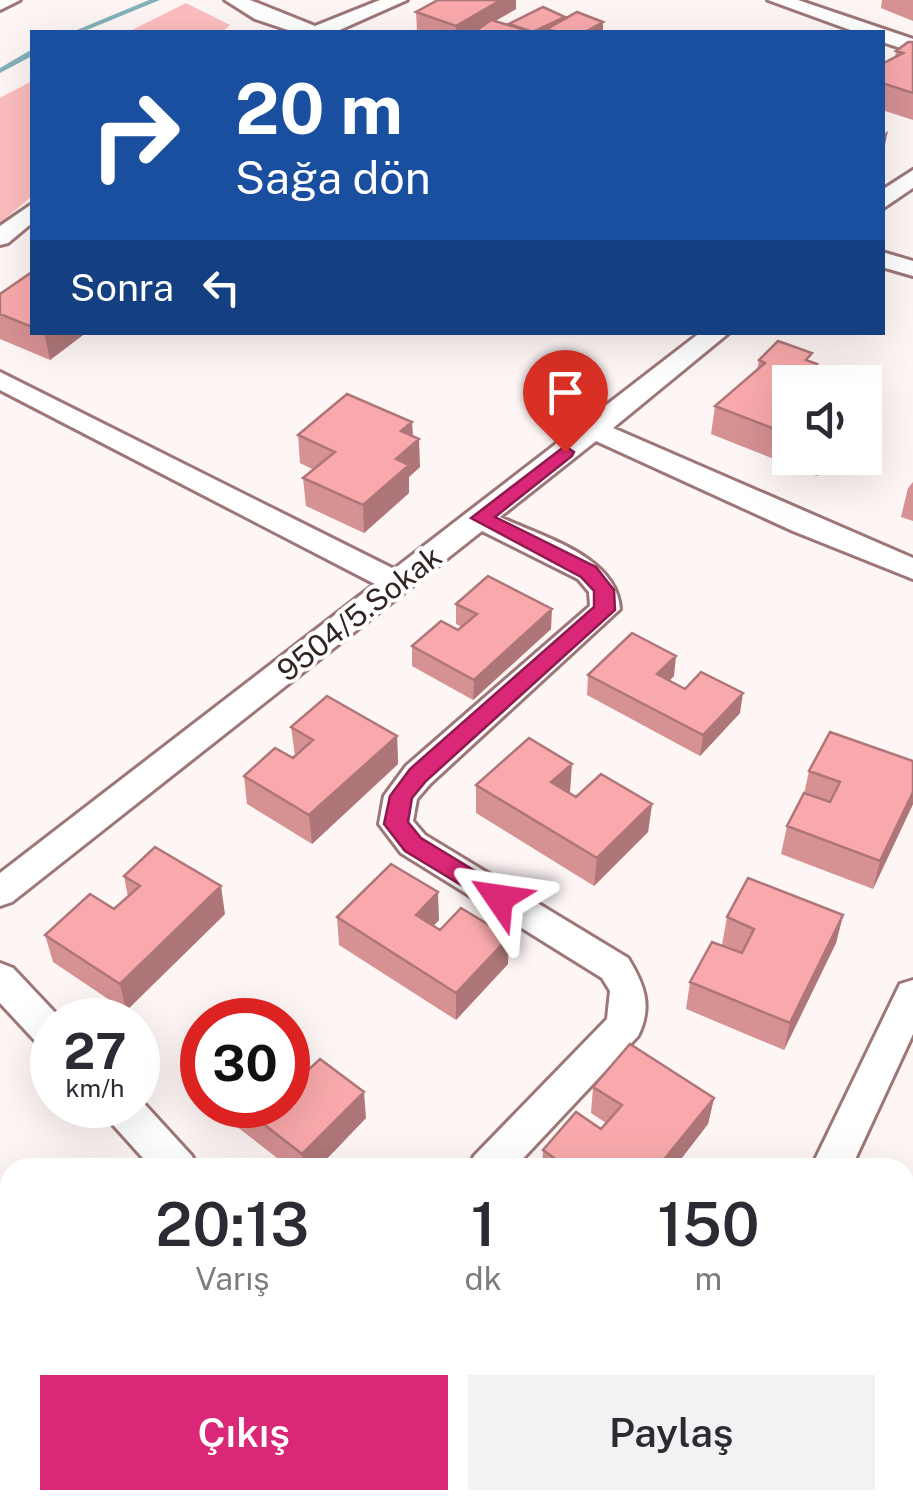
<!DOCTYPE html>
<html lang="tr">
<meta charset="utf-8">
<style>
:root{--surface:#fff;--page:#f2f2f3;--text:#2b2b33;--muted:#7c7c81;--accent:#db2777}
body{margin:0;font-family:"Public Sans",sans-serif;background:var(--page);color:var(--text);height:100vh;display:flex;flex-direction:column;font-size:38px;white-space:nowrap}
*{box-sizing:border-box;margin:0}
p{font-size:32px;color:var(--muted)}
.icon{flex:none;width:55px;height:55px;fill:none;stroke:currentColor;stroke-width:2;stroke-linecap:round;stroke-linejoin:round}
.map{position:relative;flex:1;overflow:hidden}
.drawer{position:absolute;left:0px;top:1158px;width:915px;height:352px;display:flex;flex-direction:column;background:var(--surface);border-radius:30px 30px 0 0;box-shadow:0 10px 40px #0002}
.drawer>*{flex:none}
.hud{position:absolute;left:30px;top:30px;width:855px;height:305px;border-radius:0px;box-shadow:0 10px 40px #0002;background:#1a4fa0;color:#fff;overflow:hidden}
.controls{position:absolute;left:772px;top:365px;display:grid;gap:20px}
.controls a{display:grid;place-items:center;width:110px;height:110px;border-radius:0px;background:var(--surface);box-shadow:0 10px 40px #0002;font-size:50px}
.speed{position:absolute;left:30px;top:998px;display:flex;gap:20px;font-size:50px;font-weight:700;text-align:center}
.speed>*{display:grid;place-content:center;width:130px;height:130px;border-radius:50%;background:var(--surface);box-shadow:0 10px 40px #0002;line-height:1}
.speed small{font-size:25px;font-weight:400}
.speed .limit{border:15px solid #d22;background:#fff;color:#111}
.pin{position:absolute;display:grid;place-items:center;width:85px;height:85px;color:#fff;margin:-102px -42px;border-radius:50% 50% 50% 0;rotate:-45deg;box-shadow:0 0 10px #0007}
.pin .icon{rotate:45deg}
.me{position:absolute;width:110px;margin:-55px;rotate:302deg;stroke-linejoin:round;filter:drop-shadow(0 0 8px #0008)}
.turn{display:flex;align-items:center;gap:35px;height:210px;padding:0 40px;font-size:45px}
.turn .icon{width:130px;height:130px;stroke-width:2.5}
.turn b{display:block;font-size:70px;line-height:85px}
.then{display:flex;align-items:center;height:95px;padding:0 40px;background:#0003;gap:20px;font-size:38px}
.eta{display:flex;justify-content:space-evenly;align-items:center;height:170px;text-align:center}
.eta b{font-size:60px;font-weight:600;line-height:70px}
.cta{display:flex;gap:20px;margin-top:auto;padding:20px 40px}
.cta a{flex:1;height:115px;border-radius:0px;background:var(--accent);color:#fff;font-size:40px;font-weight:600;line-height:115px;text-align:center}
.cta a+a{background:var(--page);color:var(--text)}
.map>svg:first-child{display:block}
</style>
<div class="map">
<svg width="913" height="1508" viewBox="0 0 913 1508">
<rect width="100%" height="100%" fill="#fef5f5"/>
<!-- green -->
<path fill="#fcbdbf" d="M186,3L230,25L222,32H128Z
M32,81V196L0,223V98Z"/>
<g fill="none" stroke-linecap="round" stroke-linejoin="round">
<!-- stream -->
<path fill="#85b1ba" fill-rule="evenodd" d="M149,0H160L82,32H72Z
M29,51H32V56L0,73V68Z"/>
<defs>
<path id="minor" d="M0,0H20L0,10Z
M225,0H250L315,26L380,0H407L335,32H294L255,19Z
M768,0H798L913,39V52L882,42V32H856Z
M913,170V188L882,209V190Z
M32,204V223L8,243L0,245V226Z
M882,252L913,261V276L882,267Z
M701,332H730L613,428L913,558V579L793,531L596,441L500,517C542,537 617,556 620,609L430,784L417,799L413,821L425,835L628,958C644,984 653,1006 638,1036L514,1168H468L474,1156L607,1019L610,991L602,978L401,853L379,824L384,796L406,766L590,606L589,592L578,579L482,531L12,902L0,906V873L375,584L0,390V372L394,569Z
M0,963L13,968L62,1020H52V1049L39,1045L0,1003Z
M913,980V1034L851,1168H811L900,984Z
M138,1097L192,1156L198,1168H152L106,1117L101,1105H138Z
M296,1500H342L343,1508H297Z
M447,1500H500L496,1508H443Z"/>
</defs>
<!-- minor casing -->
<use href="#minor" stroke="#9d7778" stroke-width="6"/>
<!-- minor -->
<use href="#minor" fill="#fff" fill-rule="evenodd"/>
</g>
<!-- wall -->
<path fill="#d69193" d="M438,0H516V9L495,21L509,25L565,17V19L603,32H423L417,30L416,12Z
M882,0H913V21L881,8Z
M913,42V120L882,110V64L895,57L896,51Z
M32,272V332H87L50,360L0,339V294Z
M778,341L790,382V458H833L817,476L711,434L715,406L757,370L759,360Z
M412,422L413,436L420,467L409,477V493L364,533L306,506L303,478L314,470L300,463L298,435Z
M913,482V521L901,517L908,488Z
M456,604L551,629L473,700L412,666V646L458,630L462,627L456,624Z
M588,675L674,676L669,681L740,713L700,756L587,695Z
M291,727L397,736L398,764L312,844L247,804L244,776L295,756Z
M913,761V804L873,889L781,854L787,826L804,794L809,771Z
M476,785L570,792L569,793L576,797L652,804L648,832L594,886L476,813Z
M124,876L225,914L126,1011L53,962L45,935L114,909L128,897Z
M843,915L836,943L784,1050L686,1009L690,982L722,945L727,917Z
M337,917L439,920L433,926L508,964L456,1020L339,945Z
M288,1036L299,1069L290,1078L366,1118L318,1168H290L209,1105H288Z
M202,1058V1100L196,1096L191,1069Z
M593,1087L714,1098L708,1124L674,1168H542L543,1150L601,1129L606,1123L591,1113Z"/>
<!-- shaded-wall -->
<path fill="#ae7678" d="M501,0H516V9L476,32H456V26Z
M565,17L564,26L547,29V32H533Z
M603,22V32H585Z
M888,131L882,158V135Z
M44,332H87L50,360Z
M412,422L413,444L419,439L420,467L409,477V493L364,533L363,505L396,459L401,431Z
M820,458H833L817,476Z
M552,609L551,629L473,700L474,680Z
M676,656L674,676L655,695L657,674Z
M743,693L740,713L700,756L703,735Z
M397,736L398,764L312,844L309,815Z
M572,764L570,792L550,811L551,782Z
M913,792V804L873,889L880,861Z
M652,804L648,832L594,886L597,858Z
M221,886L225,914L126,1011L120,984Z
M438,892L439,920L417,943L416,915Z
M843,915L836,943L784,1050L790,1023Z
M509,937L508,964L456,1020V993Z
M296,1042L299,1069L288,1081V1051Z
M364,1092L366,1118L318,1168H304L302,1154Z
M714,1098L708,1124L674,1168H657Z"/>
<!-- building -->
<path fill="#f9a9ab" stroke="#ae7678" stroke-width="2.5" d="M438,0H501L456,26L416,12Z
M543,7L565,17L533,32L509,24Z
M577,12L603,22L585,32H557L547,29Z
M491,20L522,29L517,32H474Z
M908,42H913V93L882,83V64L903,53L896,51Z
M32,272V327L0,314V294Z
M778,341L812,353L806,360L817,364L809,372L830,380L828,382H790V435L715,406L765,363L759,360Z
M347,394L412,422L401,431L419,439L396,459L409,465L363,505L303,478L335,452L298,435Z
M488,576L552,609L474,680L412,646L441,621L458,630L477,614L456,604Z
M632,633L676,656L657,674L685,689L701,672L743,693L703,735L588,675Z
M327,696L397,736L309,815L244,776L275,748L293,758L313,740L291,727Z
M830,732L913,761V792L880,861L787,826L804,793L830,802L840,782L809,771Z
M529,738L572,764L551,782L576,797L601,774L652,804L597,858L476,785Z
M155,847L221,886L120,984L45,935L90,894L114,909L140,886L124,876Z
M391,864L438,892L416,915L440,930L461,908L509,937L456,993L337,917Z
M748,878L843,915L790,1023L690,982L712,942L742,953L754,929L727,917Z
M253,1011L265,1020H244Z
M288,1036L296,1042L288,1051Z
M630,1044L714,1098L657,1168H568L543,1150L576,1112L601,1129L622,1105L593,1087Z
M202,1058V1077L191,1069Z
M320,1059L364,1092L302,1154L239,1105H288V1077L295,1082Z"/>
<!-- route -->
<path fill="#db2777" stroke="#8e194d" stroke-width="2.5" d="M565,446L574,452L572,456L495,517L596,567L614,590L615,610L426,781L412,798L408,822L421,838L508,891L511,898L508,905L499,908L405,851L384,824L390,796L410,769L594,607V591L581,577L471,518Z"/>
<g text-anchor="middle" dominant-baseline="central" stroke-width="8" stroke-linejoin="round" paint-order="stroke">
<!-- street labels -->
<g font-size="30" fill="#342424" stroke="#fff">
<text transform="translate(359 613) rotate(-38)">9504/5.Sokak</text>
</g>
</g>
</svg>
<div class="controls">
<a><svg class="icon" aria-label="sound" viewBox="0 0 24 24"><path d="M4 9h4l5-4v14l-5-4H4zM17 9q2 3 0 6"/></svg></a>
</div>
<div class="speed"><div>27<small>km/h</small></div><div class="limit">30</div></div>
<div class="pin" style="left:565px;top:452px;background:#d93025"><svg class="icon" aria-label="arrive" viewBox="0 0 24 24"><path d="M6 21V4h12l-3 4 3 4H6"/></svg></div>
<svg class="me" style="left:499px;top:898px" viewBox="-20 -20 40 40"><path d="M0-17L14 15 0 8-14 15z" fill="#db2777" stroke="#fff" stroke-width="4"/></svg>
<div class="hud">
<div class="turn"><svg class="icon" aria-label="right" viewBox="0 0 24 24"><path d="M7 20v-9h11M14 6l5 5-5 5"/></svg><div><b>20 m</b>Sağa dön</div></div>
<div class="then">Sonra<svg class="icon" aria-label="left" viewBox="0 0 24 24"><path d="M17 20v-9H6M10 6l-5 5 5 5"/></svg></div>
</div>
<section class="drawer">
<div class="eta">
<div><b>20:13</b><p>Varış</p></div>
<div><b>1</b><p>dk</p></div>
<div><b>150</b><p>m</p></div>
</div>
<div class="cta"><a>Çıkış</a><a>Paylaş</a></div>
</section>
</div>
